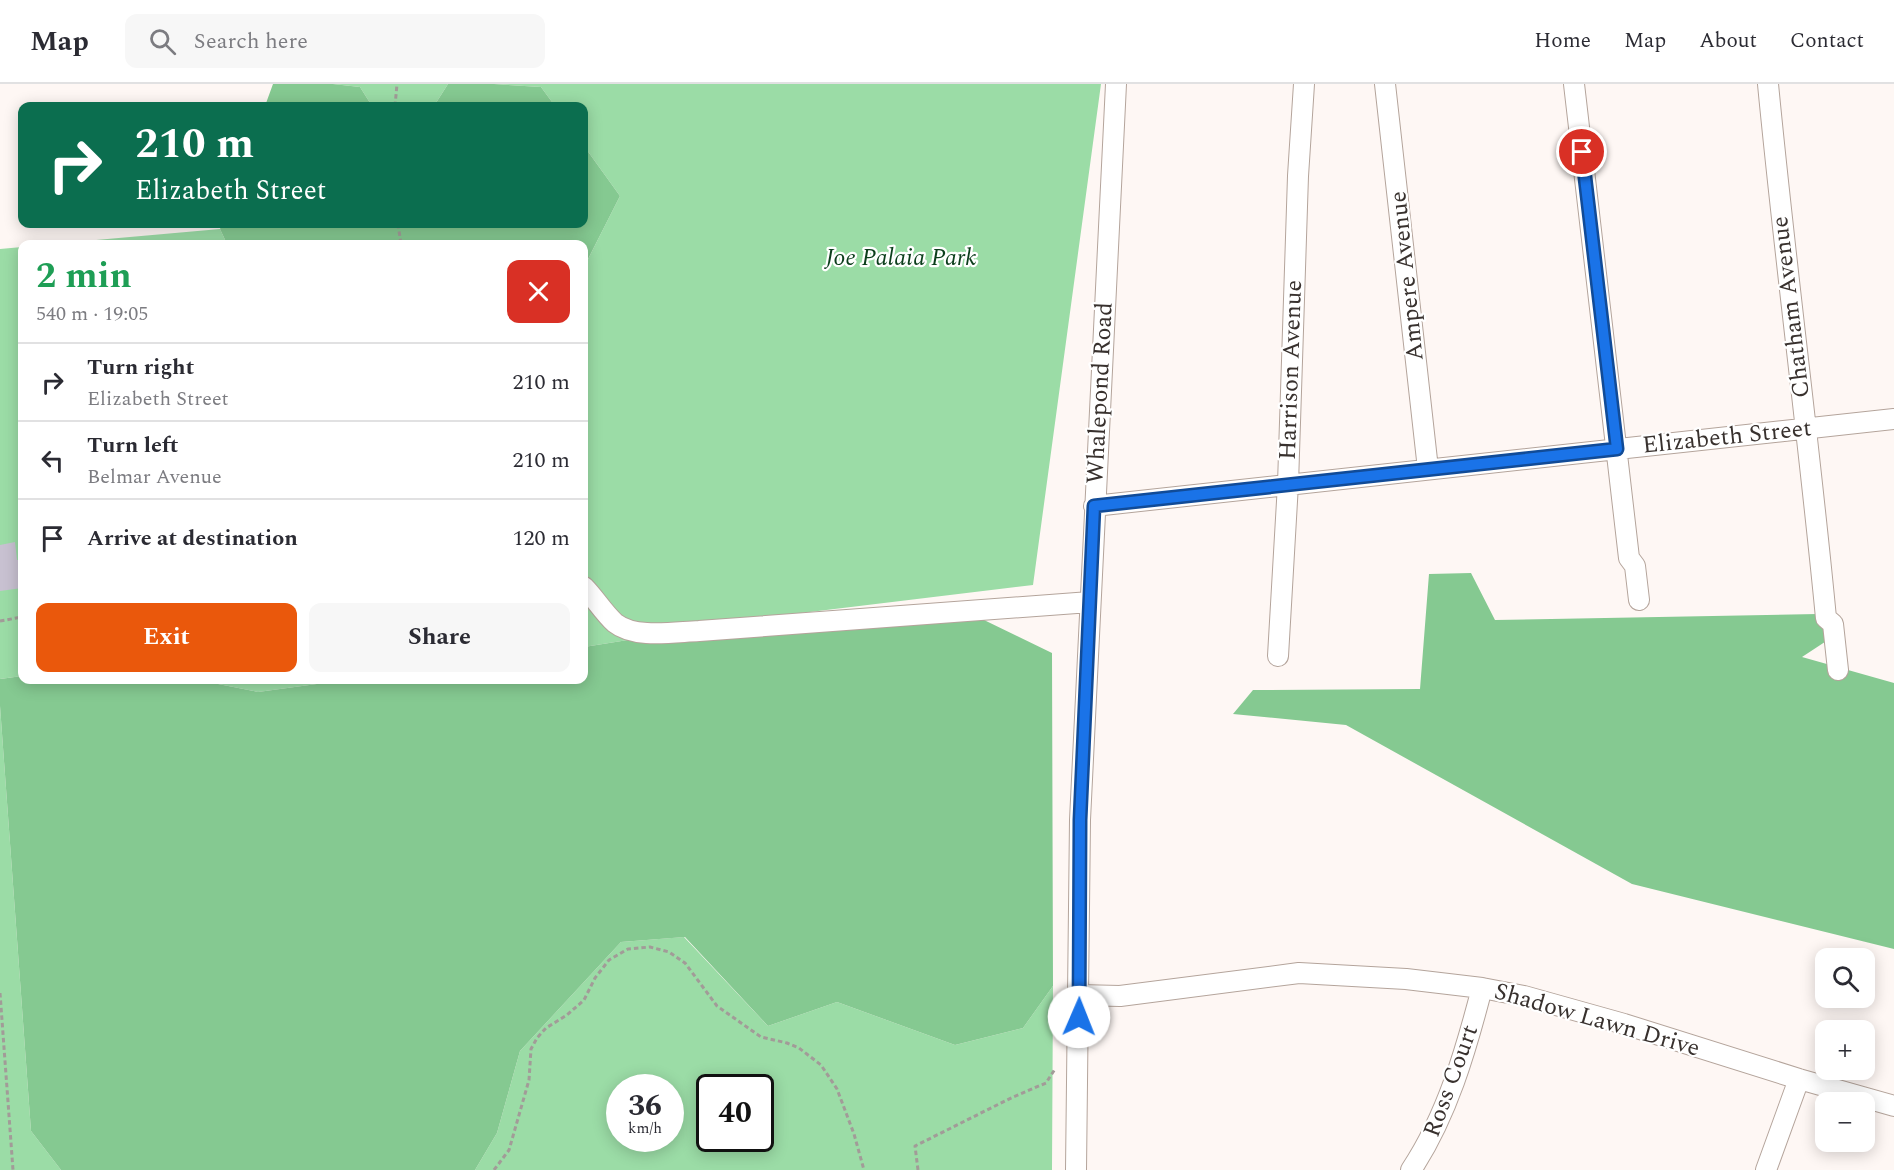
<!DOCTYPE html>
<meta charset="utf-8">
<style>
:root{--surface:#fff;--page:#f7f7f7;--text:#2b2b33;--muted:#7c7c81;--line:#e1e1e2;--accent:#ea580c}
body{margin:0;font-family:Spectral,serif;background:var(--page);color:var(--text);height:100vh;display:flex;flex-direction:column;font-size:22px;white-space:nowrap}
*{box-sizing:border-box;margin:0}
p{font-size:20px;color:var(--muted)}
.icon{flex:none;width:33px;height:33px;fill:none;stroke:currentColor;stroke-width:2;stroke-linecap:round;stroke-linejoin:round}
.map{position:relative;flex:1;overflow:hidden}
.details{position:absolute;left:18px;top:156px;width:570px;height:444px;display:flex;flex-direction:column;background:var(--surface);border-radius:12px;box-shadow:0 3px 15px #0003}
.details>*{flex:none}
.guide{position:absolute;left:18px;top:18px;width:570px;height:126px;border-radius:12px;box-shadow:0 3px 15px #0003;background:#0b6e4f;color:#fff;overflow:hidden}
.controls{position:absolute;left:1815px;top:864px;display:grid;gap:12px}
.controls a{display:grid;place-items:center;width:60px;height:60px;border-radius:12px;background:var(--surface);box-shadow:0 3px 15px #0003;font-size:30px}
.speed{position:absolute;left:606px;top:990px;display:flex;gap:12px;font-size:30px;font-weight:700;text-align:center}
.speed>*{display:grid;place-content:center;width:78px;height:78px;border-radius:50%;background:var(--surface);box-shadow:0 3px 15px #0003;line-height:1}
.speed small{font-size:15px;font-weight:400}
.speed .limit{border:3px solid #111;border-radius:9px;background:#fff;color:#111}
.pin{position:absolute;display:grid;place-items:center;width:51px;height:51px;color:#fff;margin:-26px;border:3px solid #fff;border-radius:50%;box-shadow:0 2px 6px #0007}
.me{position:absolute;width:66px;margin:-33px;rotate:1deg;stroke-linejoin:round;filter:drop-shadow(0 0 4px #0008)}
.turn{display:flex;align-items:center;gap:21px;height:126px;padding:0 18px;font-size:27px}
.turn .icon{width:78px;height:78px;stroke-width:2.5}
.turn b{display:block;font-size:42px;line-height:51px}
.round{display:grid;place-items:center;flex:none;width:63px;height:63px;border-radius:12px;background:var(--page)}
.summary{display:flex;align-items:center;justify-content:space-between;height:102px;padding:0 18px}
h1{font-size:36px;font-weight:700;line-height:45px;color:#1e9e55}
.cta{display:flex;gap:12px;margin-top:auto;padding:12px 18px}
.cta a{flex:1;height:69px;border-radius:12px;background:var(--accent);color:#fff;font-size:24px;font-weight:700;line-height:69px;text-align:center}
.cta a+a{background:var(--page);color:var(--text)}
ul{padding:0;list-style:none}
li{display:flex;align-items:center;gap:18px;height:78px;padding:0 18px;border-top:2px solid var(--line)}
li div{flex:1}
li b{display:block;font-size:22px}
li em{font-style:normal}
header{display:flex;align-items:center;gap:36px;box-sizing:border-box;height:84px;padding:0 30px;background:var(--surface);border-bottom:2px solid var(--line)}
header strong{font-size:28px}
nav{display:flex;gap:33px;margin-inline-start:auto;font-size:21px}
.search{width:420px;height:54px;background:var(--page);display:flex;align-items:center;gap:15px;box-sizing:border-box;padding:0 21px;border-radius:12px;color:var(--muted);font-size:22px}
.map>svg:first-child{display:block}
</style>
<header>
<strong>Map</strong>
<div class="search"><svg class="icon" aria-label="search" viewBox="0 0 24 24"><circle cx="10" cy="10" r="6"/><path d="M15 15l6 6"/></svg>Search here</div>
<nav><a>Home</a><a>Map</a><a>About</a><a>Contact</a></nav>
</header>
<div class="map">
<svg width="1894" height="1086" viewBox="0 0 1894 1086">
<rect width="100%" height="100%" fill="#fef7f4"/>
<!-- green -->
<path fill="#9bdca6" fill-rule="evenodd" d="M333,0H448L434,22H372L360,3Z
M494,0H1101L1033,501L785,531L584,563V183L620,112L584,62V22H555L541,3Z
M220,145L227,160H51Z
M22,163V592L0,595V165Z
M198,596H346L258,608Z
M0,622L31,1047L61,1086H0Z
M684,853L768,942L837,918L955,961L1023,944L1053,902L1052,1086H475L497,1049L520,967L621,858ZM620,1004H670V1054H620ZM710,1004H760V1054H710Z"/>
<!-- forest -->
<path fill="#85c991" d="M273,0H333L360,3L372,22H265Z
M448,0H494L541,3L555,22H434Z
M584,62L620,112L584,183V160H227L220,145L222,140H584Z
M1471,489L1495,536L1818,530L1837,550L1802,573L1894,599V865L1632,800L1346,641L1233,630L1253,606L1420,605L1429,490Z
M785,531L984,536L1052,569L1053,902L1023,944L955,961L837,918L768,942L685,853L621,858L520,967L497,1049L475,1086H61L31,1047L0,622V595L22,592V596H198L258,608L346,596H584V563Z"/>
<!-- building -->
<path fill="#c8c1d1" d="M15,458L17,476H22V504L0,507V461Z"/>
<g fill="none" stroke-linecap="round" stroke-linejoin="round">
<defs>
<path id="minor" d="M1385,0L1428,385
M1574,0L1629,474L1635,482L1639,516
M1768,0C1785,178 1809,356 1826,534L1833,540L1838,586
M1094,422L1894,335
M584,503C595,514 603,528 615,539C635,555 674,548 699,547L1090,518
M1278,572L1288,400L1298,92L1304,0
M1079,911L1120,912L1299,889L1406,895L1482,904L1524,912L1624,940L1799,995L1894,1022
M1076,1086L1080,736L1116,0
M1411,1086C1447,1032 1466,966 1482,904
M1766,1086L1799,995"/>
</defs>
<!-- minor casing -->
<use href="#minor" stroke="#b4a49b" stroke-width="22"/>
<!-- path -->
<path stroke="#a29b98" stroke-width="3" stroke-dasharray="4.5 3" stroke-linecap="butt" d="M395,22L397,0
M398,140L401,160
M0,537L22,533
M0,909L13,1086
M494,1086L509,1066L529,996L531,965L537,954L546,944L567,931L584,916L595,894L609,876L628,865L650,863L669,868L685,879L717,922L761,953L787,959L799,964L821,981L837,1005L854,1050L864,1086
M918,1086L915,1062L1013,1013L1046,999L1055,985"/>
<!-- minor -->
<use href="#minor" stroke="#fff" stroke-width="20"/>
</g>
<g fill="none" stroke-linecap="round" stroke-linejoin="round">
<defs>
<path id="route" d="M1079,933L1080,736L1094,422L1617,365L1582,68"/>
</defs>
<!-- route casing -->
<use href="#route" stroke="#114b97" stroke-width="15"/>
<!-- route -->
<use href="#route" stroke="#1a73e8" stroke-width="10"/>
</g>
<g text-anchor="middle" dominant-baseline="central" stroke-width="4.5" stroke-linejoin="round" paint-order="stroke">
<!-- park labels -->
<g font-size="24" font-style="italic" fill="#0b3e1b" stroke="#fff">
<text x="901" y="174">Joe Palaia Park</text>
</g>
<!-- street labels -->
<g font-size="24" fill="#38312e" stroke="#fff">
<text transform="translate(1407 192) rotate(-96)">Ampere Avenue</text>
<text transform="translate(1791 223) rotate(-97)">Chatham Avenue</text>
<text transform="translate(1291 286) rotate(-88)">Harrison Avenue</text>
<text transform="translate(1100 309) rotate(-87)">Whalepond Road</text>
<text transform="translate(1727 353) rotate(-6)">Elizabeth Street</text>
<text transform="translate(1597 936) rotate(16)">Shadow Lawn Drive</text>
<text transform="translate(1451 997) rotate(-70)">Ross Court</text>
</g>
</g>
</svg>
<div class="controls">
<a><svg class="icon" aria-label="search" viewBox="0 0 24 24"><circle cx="10" cy="10" r="6"/><path d="M15 15l6 6"/></svg></a>
<a>+</a>
<a>−</a>
</div>
<div class="speed"><div>36<small>km/h</small></div><div class="limit">40</div></div>
<div class="pin" style="left:1582px;top:68px;background:#d93025"><svg class="icon" aria-label="arrive" viewBox="0 0 24 24"><path d="M6 21V4h12l-3 4 3 4H6"/></svg></div>
<svg class="me" style="left:1079px;top:933px" viewBox="-20 -20 40 40"><circle r="19" fill="#fff"/><path d="M0-13L10 11 0 6-10 11z" fill="#1a73e8"/></svg>
<div class="guide">
<div class="turn"><svg class="icon" aria-label="right" viewBox="0 0 24 24"><path d="M7 20v-9h11M14 6l5 5-5 5"/></svg><div><b>210 m</b>Elizabeth Street</div></div>
</div>
<section class="details">
<div class="summary"><div><h1>2 min</h1><p>540 m · 19:05</p></div><a class="round" style="background:#d93025;color:#fff"><svg class="icon" aria-label="close" viewBox="0 0 24 24"><path d="M6 6l12 12M18 6L6 18"/></svg></a></div>
<ul>
<li><svg class="icon" aria-label="right" viewBox="0 0 24 24"><path d="M7 20v-9h11M14 6l5 5-5 5"/></svg><div><b>Turn right</b><p>Elizabeth Street</p></div><em>210 m</em></li>
<li><svg class="icon" aria-label="left" viewBox="0 0 24 24"><path d="M17 20v-9H6M10 6l-5 5 5 5"/></svg><div><b>Turn left</b><p>Belmar Avenue</p></div><em>210 m</em></li>
<li><svg class="icon" aria-label="arrive" viewBox="0 0 24 24"><path d="M6 21V4h12l-3 4 3 4H6"/></svg><div><b>Arrive at destination</b></div><em>120 m</em></li>
</ul>
<div class="cta"><a>Exit</a><a>Share</a></div>
</section>
</div>
